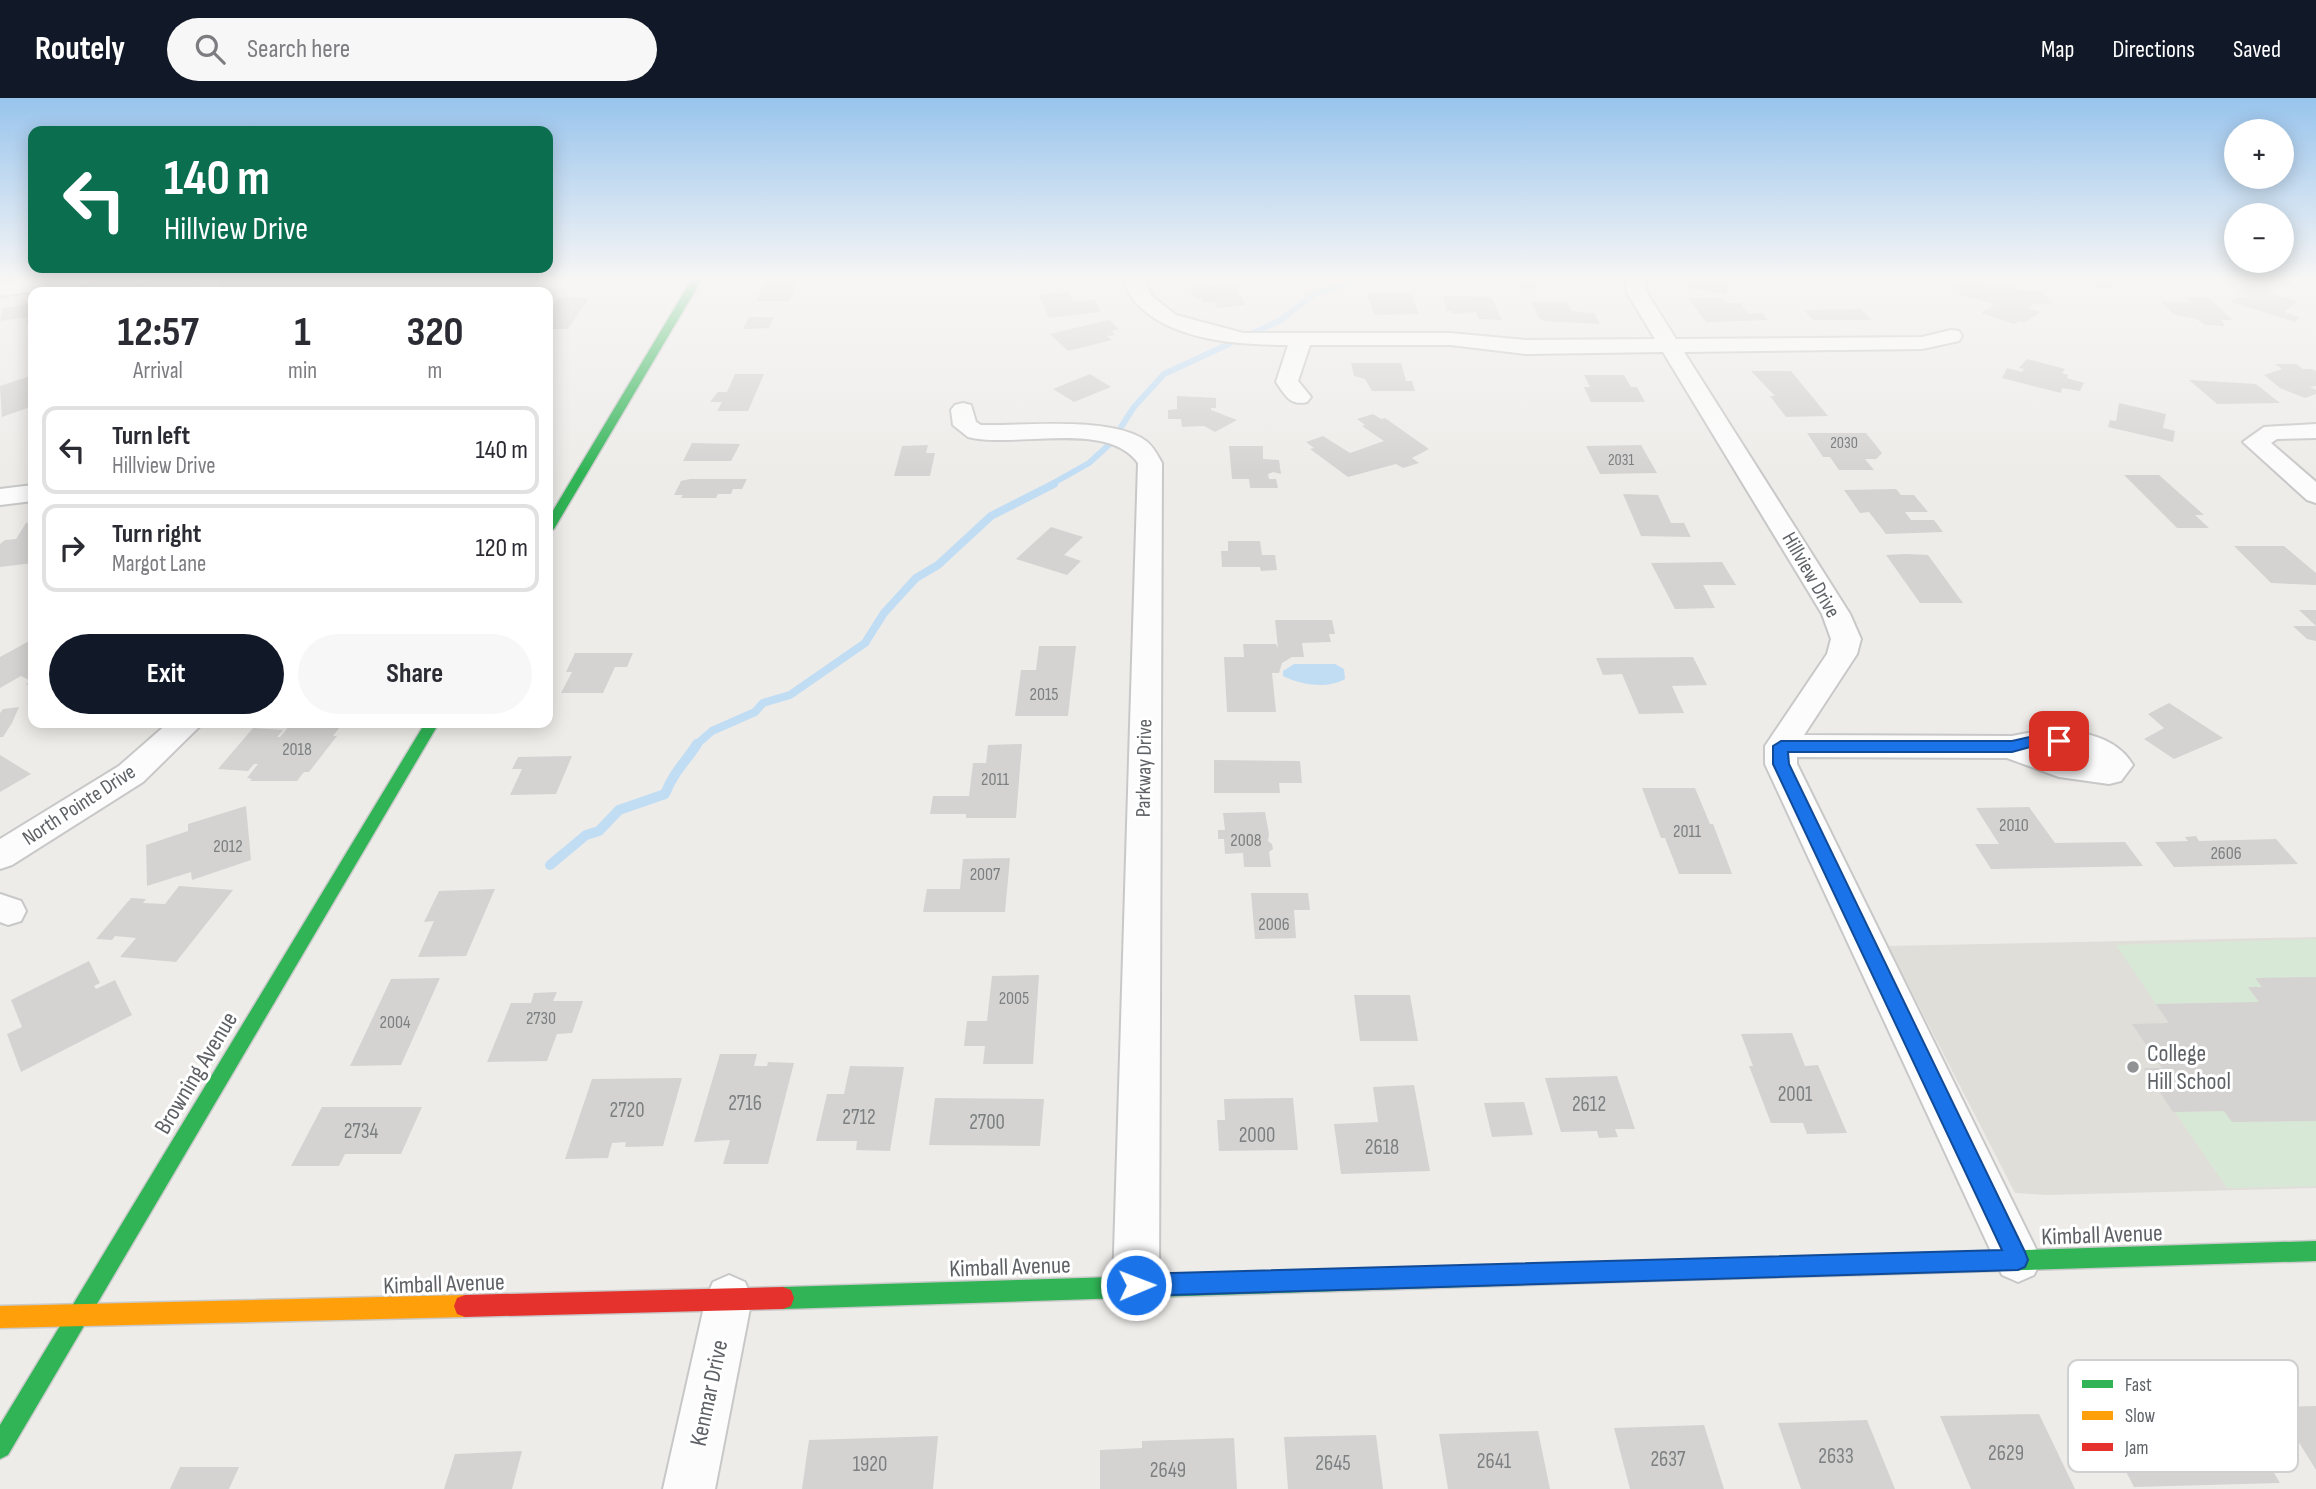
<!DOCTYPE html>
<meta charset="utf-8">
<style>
:root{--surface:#fff;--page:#f7f7f7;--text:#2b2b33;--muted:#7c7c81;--line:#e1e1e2;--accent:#111827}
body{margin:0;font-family:"Sofia Sans Condensed",sans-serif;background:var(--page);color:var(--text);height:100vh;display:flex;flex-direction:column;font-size:26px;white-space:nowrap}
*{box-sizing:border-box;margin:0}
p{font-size:23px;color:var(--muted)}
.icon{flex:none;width:38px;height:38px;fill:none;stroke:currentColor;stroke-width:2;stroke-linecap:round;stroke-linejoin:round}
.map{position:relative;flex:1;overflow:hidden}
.details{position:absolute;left:28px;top:189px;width:525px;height:441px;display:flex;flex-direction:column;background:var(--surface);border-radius:14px;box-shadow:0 4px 18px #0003}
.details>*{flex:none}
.guide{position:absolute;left:28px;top:28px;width:525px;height:147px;border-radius:14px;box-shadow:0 4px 18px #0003;background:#0b6e4f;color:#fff;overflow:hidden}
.fabs{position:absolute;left:2224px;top:21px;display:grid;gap:14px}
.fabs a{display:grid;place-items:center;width:70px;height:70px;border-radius:50%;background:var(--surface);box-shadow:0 4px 18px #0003;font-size:35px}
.pin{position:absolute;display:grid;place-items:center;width:60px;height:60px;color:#fff;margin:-30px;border-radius:14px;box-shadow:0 4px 10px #0006}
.me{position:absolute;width:77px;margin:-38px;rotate:89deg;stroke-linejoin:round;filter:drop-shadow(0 0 5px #0008)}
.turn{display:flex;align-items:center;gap:24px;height:147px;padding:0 21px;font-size:32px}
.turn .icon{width:91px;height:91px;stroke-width:2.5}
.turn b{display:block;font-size:49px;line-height:60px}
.eta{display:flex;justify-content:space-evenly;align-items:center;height:119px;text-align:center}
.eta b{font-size:42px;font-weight:700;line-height:49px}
.action{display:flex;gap:14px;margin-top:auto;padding:14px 21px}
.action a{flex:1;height:80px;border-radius:42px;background:var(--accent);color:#fff;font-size:28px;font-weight:700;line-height:80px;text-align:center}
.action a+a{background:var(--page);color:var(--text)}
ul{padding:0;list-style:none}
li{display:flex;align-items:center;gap:21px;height:88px;margin:0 14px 10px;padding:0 7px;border:4px solid var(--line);border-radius:14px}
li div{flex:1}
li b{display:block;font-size:26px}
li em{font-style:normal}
header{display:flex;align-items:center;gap:42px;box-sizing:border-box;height:98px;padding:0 35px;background:var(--accent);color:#fff}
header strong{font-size:33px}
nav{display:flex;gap:38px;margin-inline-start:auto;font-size:24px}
.search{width:490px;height:63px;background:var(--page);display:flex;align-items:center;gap:18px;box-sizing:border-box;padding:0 24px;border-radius:38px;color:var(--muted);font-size:26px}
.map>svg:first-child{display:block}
</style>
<header>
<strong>Routely</strong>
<div class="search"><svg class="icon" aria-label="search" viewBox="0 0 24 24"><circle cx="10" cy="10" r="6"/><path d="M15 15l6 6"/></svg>Search here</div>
<nav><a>Map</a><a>Directions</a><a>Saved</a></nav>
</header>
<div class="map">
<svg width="2316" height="1391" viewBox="0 0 2316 1391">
<rect width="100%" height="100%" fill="#edece9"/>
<!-- education -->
<path fill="#e0ded9" d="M2316,839V1090L2046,1097L2015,1095L1888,848Z"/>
<!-- green -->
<path fill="#d8e8d6" d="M2316,841V879L2256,880L2262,889L2248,890L2259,904L2156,906L2116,847Z
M2224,1013L2232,1024L2316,1023V1088L2227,1090L2175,1014Z"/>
<!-- water -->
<path fill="#c1ddf4" d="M1294,566H1335L1344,571L1345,581C1326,592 1299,586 1283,578V573Z"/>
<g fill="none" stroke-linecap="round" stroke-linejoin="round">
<!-- stream-far2 -->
<path stroke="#c1ddf4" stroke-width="6" d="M1253,235L1279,223L1316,195L1367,181
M1121,329L1134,309L1164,276L1229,246
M1050,387L1089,365L1112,344"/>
<!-- stream-far1 -->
<path stroke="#c1ddf4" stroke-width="8" d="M696,647L712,633L755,614L763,605L790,597L865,545L884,515L916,480L938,467L991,418L1054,386"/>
<!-- stream -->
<path stroke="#c1ddf4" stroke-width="10" d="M550,767L586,737L599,733L619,712L665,696C674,673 685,665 697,646"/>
</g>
<!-- building -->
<path fill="#d4d3d2" d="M767,181H800L790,203H756Z
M1501,181H1537L1542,184L1531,193L1498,184Z
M1691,181H1731L1726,196L1687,190Z
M1966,181L1995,188L2000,185L2023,193L2040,192L2053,206H2033L2028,210L2041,214L2025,224L2019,223L2014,226L1981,215L1995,206L1959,197L1963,194L1951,190Z
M2119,181L2106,192L2074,183L2070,187L2051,182Z
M151,184L150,193L109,194V192Z
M2250,185L2275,192L2270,196L2298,203L2284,214L2300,219L2295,224L2231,204L2237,200L2250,198L2235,194Z
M1233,186L1246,207L1217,210L1214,204L1204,205L1201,200L1196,201L1189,190Z
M1069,194L1074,204L1095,202L1101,214L1049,220L1039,197Z
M1367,196H1411L1419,216L1374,217Z
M1443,198L1491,199L1502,222L1478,221L1476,214L1452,216V213H1446Z
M2185,199L2209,200L2233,222H2221L2225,228L2205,227L2196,221L2174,217L2160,203L2191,205Z
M558,200H589L568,231H548V213Z
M1688,200H1722L1726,205H1740L1749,215H1762L1768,222L1706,224Z
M1531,204H1567L1572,213L1594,215L1600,226L1545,223L1539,220Z
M32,206L33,224L26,225L28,219L0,223L3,210Z
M1861,211L1872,222H1813L1804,212Z
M749,219H774L769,230L743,231Z
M1109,222L1119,231L1111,233L1115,237L1107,238L1112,242L1068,253L1050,236Z
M2027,261L2065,271L2062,275L2068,277L2067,280L2084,285L2080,293L2062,290L2061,295L2002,280L2007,270L2022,274L2024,271L2019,270Z
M1351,265H1401L1406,283H1412L1415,293H1372L1365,281L1354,278Z
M2275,266H2296L2303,271H2312L2316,273V288L2310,289L2316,292V296L2305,300L2280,290L2264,277L2282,271Z
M1751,273H1791L1828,318L1786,319L1770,298H1775Z
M735,276H764L748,313H717L722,304H710L718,294H727Z
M1090,276L1111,289L1074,304L1053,291Z
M33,277V308L2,319L0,288Z
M1584,277H1624L1631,289H1637L1645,304H1591L1584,289H1590Z
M2189,282L2256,286L2280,305L2217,306Z
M1177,298L1216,300V310H1211V312L1237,322L1215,334L1204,328L1182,329L1181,321H1168V312L1177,311Z
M2119,305L2166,316L2163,330L2175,333L2173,344L2108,329L2110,322L2116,323Z
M1373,316L1381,321L1385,320L1429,351L1412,360L1419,365L1403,370L1396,366L1348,379L1310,351L1314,350L1306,344L1323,338L1350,355L1384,343L1362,328L1365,327L1357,321Z
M1807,335H1866L1882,355L1876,361H1865L1874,372H1839L1830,359H1823Z
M692,345L740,346L731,363H683Z
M928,347L926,355H935L930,378H894L902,348Z
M1641,347L1657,375L1600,376L1586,348Z
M1229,348H1263V361L1279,362L1281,376L1273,374L1268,376L1269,381H1276L1278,390H1250L1249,381H1232Z
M2124,377H2159L2204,417H2195L2209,430H2177Z
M690,381H747L742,391H733L731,396H718L716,400H681L683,397H674L681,383Z
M1896,391L1901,397H1914L1928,414H1905L1911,422H1934L1943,434L1886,436L1869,414L1860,415L1844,392Z
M1623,396L1658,397L1671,425H1684L1691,439L1641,438Z
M33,424V465L0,469V446L5,442L16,441L26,425Z
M1051,429L1083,439L1064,457L1081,463L1067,477L1016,461Z
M1228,443H1260L1262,457H1275L1277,472L1261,473L1260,469H1222L1221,453H1228Z
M2234,448H2284L2316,475V487L2271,485Z
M1906,456L1928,457L1963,505H1920L1886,457Z
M1722,464L1736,487H1703L1715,510L1675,511L1651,465Z
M2299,512H2316V543L2307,541L2293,528H2316Z
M1275,522H1332L1335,536H1329L1331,544L1302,545L1304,559H1292L1282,565L1279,575H1272L1276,614H1227L1224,559H1244L1243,546H1276L1278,550Z
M33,541V589L26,586L31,583L21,578L0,590V559Z
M1039,548H1076L1068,618H1015L1021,572H1036Z
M575,555H633L627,569H615L603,595H561L572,574H566Z
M1693,559L1707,587L1672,588L1684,615L1639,616L1622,576L1603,577L1596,560Z
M2169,605L2223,640L2174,661L2144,641L2164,630L2148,616Z
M19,609L12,625L3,639H0V615L3,611Z
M291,626L340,629L333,638H337L309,674H304L297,683H250L252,681L247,680L258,666H254L248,673L218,671L253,630L283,632L277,639H280Z
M1022,646L1016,720H966V716H930L933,698H969L973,665H986L988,647Z
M0,657L31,676L0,694Z
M572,658L556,696L510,697L522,671H512L518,659Z
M1214,662L1300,663L1302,685H1279L1280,695H1214Z
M1642,690H1695L1710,726H1713L1732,776H1679L1665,740H1661Z
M246,708L251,762L192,782L191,774L147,788L146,747L188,733V726Z
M2029,709L2055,745L2125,744L2143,768L1991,771L1975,746H1999L1976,710Z
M1265,714L1269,736L1268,743L1272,746L1273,751L1269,754L1271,769H1244L1243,755L1225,756L1224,741H1218V732H1225L1223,715Z
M2196,738L2199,743L2276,741L2298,766L2174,769L2155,744L2188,743L2185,739Z
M1010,760L1005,814H923L927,791H960L963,761Z
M179,788L233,792L176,864L120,859L136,840L115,838L112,842L96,841L131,800L146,801L143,805L165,806Z
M495,791L466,858L418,859L434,823L424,824L439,793Z
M1251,795H1308L1310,812H1294L1296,840L1255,841Z
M89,863L100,885L94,888L96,891L115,882L132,917L21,974L7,936L22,929L11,902Z
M1039,877L1033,966H983L985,948H964L967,923H987L992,878Z
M2316,879V1023L2232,1024L2224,1013L2173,1014L2144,970H2162L2132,926L2169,925L2156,906L2259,904L2248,889H2262L2255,880Z
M440,880L401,967L350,968L391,881Z
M557,894L553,903H583L572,935L557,936L547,963L487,964L511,905H531L534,895Z
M1354,897H1410L1418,943H1360Z
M1792,935L1805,968L1818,967L1847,1035L1807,1036L1803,1025H1771L1749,968H1753L1741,936Z
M720,956H757L754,968H767L768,964L794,965L768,1066H723L730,1042L694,1044Z
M850,968L904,969L890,1053L856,1052L857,1043H816L827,996H844Z
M1617,978L1635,1031H1615L1618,1039L1599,1040L1597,1033L1561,1034L1545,980Z
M682,980L663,1048L625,1049L626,1044L612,1045L608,1060L565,1061L592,981Z
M1414,987L1430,1073L1341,1076L1334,1026L1378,1024L1373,989Z
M935,1000L1044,1001L1040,1048L929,1047Z
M1293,1000L1298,1052L1219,1053L1217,1022H1225L1224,1001Z
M1524,1004L1533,1037L1492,1039L1484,1005Z
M322,1009H422L401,1056H345L339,1068H291Z
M2316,1308V1372L2277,1309Z
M2236,1310L2280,1385L2134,1389L2095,1314Z
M2039,1316L2075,1391H1971L1940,1318Z
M1867,1322L1895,1391H1801L1778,1325Z
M1704,1327L1724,1391H1630L1614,1330Z
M1538,1333L1550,1391H1448L1439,1336Z
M1376,1337L1383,1391H1288L1284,1339Z
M938,1338L933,1391H802L809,1342Z
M1234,1340L1237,1391H1100V1352L1142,1350V1343Z
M522,1353L512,1391H444L455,1356Z
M180,1369H239L229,1391H170Z"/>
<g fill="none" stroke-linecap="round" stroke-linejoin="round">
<defs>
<path id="street" d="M40,181H95L92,185L85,187L0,198V186Z
M200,181H220L221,194H201Z
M1124,181H1144L1152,198L1176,217L1243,235H1450L1526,242L1655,241L1627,195L1625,181H1645L1647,195L1676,241L1922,239L1951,232L1959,233L1962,238L1959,243L1922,251L1684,254L1850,516L1861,541L1857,556L1804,637L2012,638C2050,629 2110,628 2133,667L2121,683L2109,686L2059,679L2007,660L1797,659V666L2034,1147L2041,1162L2034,1177L2018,1184L2002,1177L1765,666V648L1827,556L1831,541L1822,516L1663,254L1526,256L1450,247H1310L1298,283L1311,299L1307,304C1290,308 1285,297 1276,284L1288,247C1240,247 1171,243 1136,205C1130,199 1127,189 1124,181ZM2053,654L2075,656L2087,662Z
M963,305L971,307L976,324L981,327C1024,328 1112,318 1146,343C1153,348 1158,358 1162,365L1159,1187L1152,1203L1136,1209L1120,1203L1113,1187L1138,365C1107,321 1014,351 968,339L953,327L951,312L955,307Z
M2316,326V340L2277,341L2271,345L2316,384V405L2307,402L2243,344L2264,329Z
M33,387V403L0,407V391Z
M168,625H203L143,684L12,767L0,771V741L119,668Z
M0,796L21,803L26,813L21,823L8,827L0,824Z
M729,1177L745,1184L752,1200L715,1391H663L706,1200L713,1184Z"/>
<path id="fast" d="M692,181H702L554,431L548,435V421Z
M425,625H439L8,1357L0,1361V1327Z
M2316,1143V1163L1860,1177L1852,1174L1849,1167L1852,1160L1860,1157Z
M1647,1163L1655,1166L1658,1173L1655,1180L1647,1183L783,1211L775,1208L772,1200L775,1192L783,1189Z"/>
<path id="slow" d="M465,1197L473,1200L476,1208L473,1216L465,1219L0,1230V1208Z"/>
<path id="jam" d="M1860,1157L1868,1160L1871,1167L1868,1174L1860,1177L1647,1183L1639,1180L1636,1173L1639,1166L1647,1163Z
M783,1189L791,1192L794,1200L791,1208L783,1211L465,1219L457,1216L454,1208L457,1200L465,1197Z"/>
</defs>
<!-- street casing -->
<use href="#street" stroke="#c8c8c8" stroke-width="4"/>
<!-- fast casing -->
<use href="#fast" stroke="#cacaca" stroke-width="3"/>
<!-- slow casing -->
<use href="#slow" stroke="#cacaca" stroke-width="3"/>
<!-- jam casing -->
<use href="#jam" stroke="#cacaca" stroke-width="3"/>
<!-- street -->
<use href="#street" fill="#fcfcfc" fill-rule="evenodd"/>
<!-- fast -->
<use href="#fast" fill="#30b455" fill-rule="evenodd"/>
<!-- slow -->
<use href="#slow" fill="#ff9f0a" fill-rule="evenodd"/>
<!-- jam -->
<use href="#jam" fill="#e5322d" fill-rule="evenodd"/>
</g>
<!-- sky -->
<linearGradient id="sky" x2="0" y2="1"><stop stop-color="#98c4ed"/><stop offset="0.48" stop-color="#f7f6f5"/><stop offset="1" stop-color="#f7f6f5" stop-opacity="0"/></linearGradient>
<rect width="2316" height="376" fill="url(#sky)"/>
<!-- route -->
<path fill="#1a73e8" stroke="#114b97" stroke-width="2" d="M2034,638H2059L2067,643L2059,648H2034L2012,654H1788L1789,666L2025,1154L2028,1162L2025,1169L2018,1172L1136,1198L1128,1195L1125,1187L1128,1179L1136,1176L2002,1152L1773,666V648L1781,643H2012Z"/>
<!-- markers -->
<circle fill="#909294" stroke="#fff" stroke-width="2.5" cx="2133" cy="969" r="7"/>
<g text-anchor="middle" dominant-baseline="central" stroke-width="6" stroke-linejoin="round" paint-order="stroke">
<!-- far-number labels -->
<g font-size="16" fill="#7d8082">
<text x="1844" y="345">2030</text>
<text x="1621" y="362">2031</text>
</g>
<!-- number labels -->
<g font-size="18" fill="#7d8082">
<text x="1044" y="596">2015</text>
<text x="297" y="651">2018</text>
<text x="995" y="681">2011</text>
<text x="2014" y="727">2010</text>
<text x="1687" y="733">2011</text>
<text x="1246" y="742">2008</text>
<text x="228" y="748">2012</text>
<text x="2226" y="755">2606</text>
<text x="985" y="776">2007</text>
<text x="1274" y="826">2006</text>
<text x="1014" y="900">2005</text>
<text x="541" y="920">2730</text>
<text x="395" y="924">2004</text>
</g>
<!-- street labels -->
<g font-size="21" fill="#5e6266" stroke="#fff">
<text transform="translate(1811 477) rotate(60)">Hillview Drive</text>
<text transform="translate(1144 670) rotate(-89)">Parkway Drive</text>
<text transform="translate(79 707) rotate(-33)">North Pointe Drive</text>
</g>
<!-- near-number labels -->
<g font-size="21" fill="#7d8082">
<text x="1795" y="996">2001</text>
<text x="745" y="1005">2716</text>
<text x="1589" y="1006">2612</text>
<text x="627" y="1012">2720</text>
<text x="859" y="1019">2712</text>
<text x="987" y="1024">2700</text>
<text x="361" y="1033">2734</text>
<text x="1257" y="1037">2000</text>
<text x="1382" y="1049">2618</text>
<text x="2006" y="1355">2629</text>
<text x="1836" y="1358">2633</text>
<text x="1668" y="1361">2637</text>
<text x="1494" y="1363">2641</text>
<text x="1333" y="1365">2645</text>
<text x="870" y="1366">1920</text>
<text x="1168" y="1372">2649</text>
</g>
<!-- near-poi labels -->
<g font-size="24" fill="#5e6266" stroke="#fff" text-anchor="start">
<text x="2147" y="955">College<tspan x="2147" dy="28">Hill School</tspan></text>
</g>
<!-- near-street labels -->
<g font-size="24" fill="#5e6266" stroke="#fff">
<text transform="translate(196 975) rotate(-59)">Browning Avenue</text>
<text transform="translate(2102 1137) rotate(-2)">Kimball Avenue</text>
<text transform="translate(1010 1169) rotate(-2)">Kimball Avenue</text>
<text transform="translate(444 1186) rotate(-2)">Kimball Avenue</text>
<text transform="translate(709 1295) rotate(-78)">Kenmar Drive</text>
</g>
</g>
<!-- legend -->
<rect x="2068" y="1262" width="230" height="112" rx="10" fill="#fff" stroke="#cfd0d1" stroke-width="2"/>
<rect x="2082" y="1282" width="31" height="8" fill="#30b455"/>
<rect x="2082" y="1313" width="31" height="9" fill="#ff9f0a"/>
<rect x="2082" y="1345" width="31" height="8" fill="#e5322d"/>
<g font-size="19" fill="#5e6266">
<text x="2125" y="1293">Fast</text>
<text x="2125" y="1324">Slow</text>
<text x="2125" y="1356">Jam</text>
</g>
</svg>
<div class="fabs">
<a>+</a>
<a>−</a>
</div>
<div class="pin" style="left:2059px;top:643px;background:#d93025"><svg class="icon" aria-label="arrive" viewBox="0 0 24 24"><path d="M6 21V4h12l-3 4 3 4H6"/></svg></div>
<svg class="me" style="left:1136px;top:1187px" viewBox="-20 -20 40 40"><circle r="17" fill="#1a73e8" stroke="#fff" stroke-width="3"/><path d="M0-11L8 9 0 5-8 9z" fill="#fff"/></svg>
<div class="guide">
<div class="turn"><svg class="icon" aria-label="left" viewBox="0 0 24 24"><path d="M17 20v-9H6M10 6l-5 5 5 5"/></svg><div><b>140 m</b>Hillview Drive</div></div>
</div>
<section class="details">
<div class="eta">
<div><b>12:57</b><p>Arrival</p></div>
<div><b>1</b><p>min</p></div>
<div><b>320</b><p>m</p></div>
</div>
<ul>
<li><svg class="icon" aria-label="left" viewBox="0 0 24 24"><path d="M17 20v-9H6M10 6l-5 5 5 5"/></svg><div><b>Turn left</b><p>Hillview Drive</p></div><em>140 m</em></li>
<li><svg class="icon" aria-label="right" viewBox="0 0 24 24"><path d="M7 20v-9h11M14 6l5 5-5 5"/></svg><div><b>Turn right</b><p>Margot Lane</p></div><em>120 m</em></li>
</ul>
<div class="action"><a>Exit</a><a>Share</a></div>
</section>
</div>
